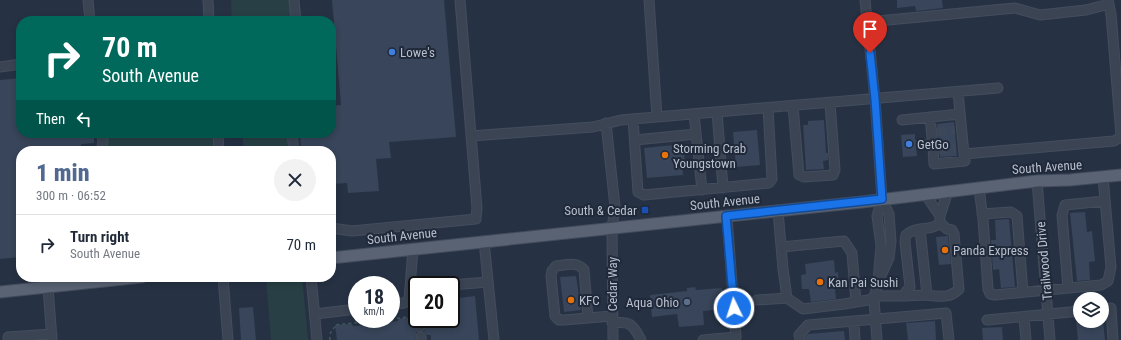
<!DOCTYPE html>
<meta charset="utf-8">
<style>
:root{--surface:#fff;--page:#f2f2f3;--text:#1f2937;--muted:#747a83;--line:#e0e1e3;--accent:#516890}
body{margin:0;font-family:"Roboto Condensed",sans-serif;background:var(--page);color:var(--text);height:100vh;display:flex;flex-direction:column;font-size:15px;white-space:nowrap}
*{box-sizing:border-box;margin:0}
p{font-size:13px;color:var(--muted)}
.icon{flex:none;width:22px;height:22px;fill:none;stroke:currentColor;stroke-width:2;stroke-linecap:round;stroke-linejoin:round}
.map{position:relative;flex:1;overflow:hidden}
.side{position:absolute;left:16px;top:146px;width:320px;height:136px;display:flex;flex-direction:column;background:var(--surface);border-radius:16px;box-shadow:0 2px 6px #0003}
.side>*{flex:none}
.top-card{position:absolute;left:16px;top:16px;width:320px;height:122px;border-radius:16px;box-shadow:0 2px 6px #0003;background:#00695c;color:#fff;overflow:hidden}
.tools{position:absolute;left:1073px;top:292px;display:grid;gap:8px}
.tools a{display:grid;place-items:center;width:36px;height:36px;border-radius:50%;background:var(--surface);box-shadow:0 2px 6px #0003;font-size:20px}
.speed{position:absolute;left:348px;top:276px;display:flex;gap:8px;font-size:20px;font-weight:700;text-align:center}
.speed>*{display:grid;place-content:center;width:52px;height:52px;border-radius:50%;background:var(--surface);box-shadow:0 2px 6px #0003;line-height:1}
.speed small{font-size:10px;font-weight:400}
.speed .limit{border:2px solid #111;border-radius:6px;background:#fff;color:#111}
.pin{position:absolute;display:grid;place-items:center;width:34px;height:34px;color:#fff;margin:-41px -17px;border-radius:50% 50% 50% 0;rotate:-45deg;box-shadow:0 0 4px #0007}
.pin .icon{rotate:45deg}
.me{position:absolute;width:44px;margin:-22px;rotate:356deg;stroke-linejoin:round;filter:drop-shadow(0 0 3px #0008)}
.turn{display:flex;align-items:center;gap:14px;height:84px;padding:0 20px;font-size:18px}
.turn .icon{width:52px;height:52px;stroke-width:2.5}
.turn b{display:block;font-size:28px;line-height:34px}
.then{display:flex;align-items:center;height:38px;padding:0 20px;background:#0003;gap:8px;font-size:15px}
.round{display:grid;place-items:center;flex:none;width:42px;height:42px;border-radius:21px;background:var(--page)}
.overview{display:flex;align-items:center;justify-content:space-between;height:68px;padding:0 20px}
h1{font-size:24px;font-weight:800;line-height:30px;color:var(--accent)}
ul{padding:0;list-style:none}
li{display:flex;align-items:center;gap:12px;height:60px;padding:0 20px;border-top:1px solid var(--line)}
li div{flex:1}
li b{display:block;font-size:15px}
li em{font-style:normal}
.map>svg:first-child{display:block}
</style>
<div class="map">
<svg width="1121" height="340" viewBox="0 0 1121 340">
<rect width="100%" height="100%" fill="#263244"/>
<!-- green -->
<path fill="#284045" d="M231,0H294L296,21H232Z
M108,133H218L219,151H107L108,145Z
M242,133H292L294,151H244Z
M266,277H302L308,340H271Z"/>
<!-- building -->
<path fill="#38455a" d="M332,0H444L456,137L389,142L391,158L376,159L379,191L348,193L347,183L331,184V151H328L327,147L301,150L300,133H331V106L341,105Z
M897,0H942L943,8L916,11L915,6L897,8Z
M21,78V133H94V143L81,144V151H21V257L0,259V80Z
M824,120L826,153H828V160L823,161L824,169L806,170L803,125H808V121Z
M954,122L957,156L940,157L939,146L936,142L938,137L937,124Z
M757,130L760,165L736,167L733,132Z
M915,134V140L926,139L929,143L927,147L916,148L917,156L903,157L901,135Z
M683,144L685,162H682L683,175L647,178L644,148Z
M1085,212L1087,232L1092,231L1095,261L1089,262L1090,280L1077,281L1070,213Z
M1009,219L1015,287L1001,288L999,269L993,270L991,240H996L995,220Z
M948,236L951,264L939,265L936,237Z
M834,260L835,273L838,272L839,289H835L836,299L811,302L809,289H802L801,275L806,274L805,264Z
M576,276L581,310L564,312L560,277Z
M695,287L696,290L722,288L724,309L703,311L704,325L679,327L677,314L652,317L650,295L687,291V288Z
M475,296L479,340H431V335H427L424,332L426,327H430V319H451V299Z
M253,307L256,340H241L239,308Z
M412,317L414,328L417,332L416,334L415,340H337L335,325L352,324L353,326L367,325L366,322L384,320V323L398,321V319Z
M935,321L936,340H908L906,323Z
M1076,321H1103L1105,340H1078Z
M1002,327L1003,340H983L982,328Z
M844,331L845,340H806L805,337L808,334Z"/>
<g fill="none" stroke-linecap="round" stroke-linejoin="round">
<!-- minor-tunnel -->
<path stroke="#3c4759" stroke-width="9" stroke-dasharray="9 4.5" stroke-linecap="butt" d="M937,132L955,130
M939,150L956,148"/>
<defs>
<path id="minor" d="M88,0L90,21
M208,0L209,21
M294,0L296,21
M649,0L657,117
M865,0L875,99L882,199L889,214L891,241L889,258L878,282
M1108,0L1111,14L1121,135
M867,22L1015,8L1040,15L1086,10L1109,4
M0,67L21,64
M958,92L964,154L1114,141L1121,137
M793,106L799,175L804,177L833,175L835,170L830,103
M717,112L723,188
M694,114L702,190
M930,117L932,138
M633,119L638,192L644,195L769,183L772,179L768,108
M902,120L960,114
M606,123L615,207L612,228L613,340
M218,133L219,151
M292,133L294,151
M471,136L593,127L621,120L998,88
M635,140L696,134
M933,147L934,164L965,161L964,154
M101,151L103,142L102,133
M1037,181L1050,340
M979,188L983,219L988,289L990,294L995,295L1101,285L1108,281L1111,267L1103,177
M925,194L940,216L948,191
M778,211L783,269L787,298L803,309L844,304L874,299
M982,214L1011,212L1017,216L1023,292
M331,228L352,231L476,219L477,208L460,0
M484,241L494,340
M781,247L844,241L852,253L856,302
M223,277L228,340
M311,277L317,340
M451,285L488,282
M48,287L52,340
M1068,288L1062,215L1065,205L1105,201
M927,295C939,297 951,298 959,289L954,234L952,230L947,229L940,223
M874,296H903L910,287L905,242L906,235C918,225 930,232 940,223V216
M903,296L927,295L920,229
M409,300L415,305L417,314
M757,300L787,298
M391,305L404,303L409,300L413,249
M1102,309L1111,308L1113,340
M315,314L357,309
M1024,317L1026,340
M588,318L584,270C577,261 566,265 556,266L552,271L551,276L555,316L559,320H564L612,316
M418,319L420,327
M987,320L1080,311
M854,321L855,340
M612,323C630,321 633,324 641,340
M8,337L52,334
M421,337V340
M703,340L736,337L727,216
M800,340L799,335L808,325L946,313L949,340
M877,340L874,299L878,282L881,245L877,216L882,199"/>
<path id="major" d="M331,258L862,202L1037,181L1070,180L1121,175
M0,292L142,277"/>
</defs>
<!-- minor casing -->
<use href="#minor" stroke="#444d5d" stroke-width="11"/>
<!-- major casing -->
<use href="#major" stroke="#444d5d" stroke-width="13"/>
<!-- path -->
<path stroke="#41595c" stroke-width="1.5" stroke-dasharray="3 3" stroke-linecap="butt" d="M391,319L409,317
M330,340C329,335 331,330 335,327V325L390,319"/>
<!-- minor -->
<use href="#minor" stroke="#3a4453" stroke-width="9"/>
<!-- major -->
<use href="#major" stroke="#596373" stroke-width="11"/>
</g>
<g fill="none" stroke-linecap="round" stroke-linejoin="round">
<defs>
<path id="route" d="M734,308L726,216L882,199L875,99L870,53"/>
</defs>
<!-- route casing -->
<use href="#route" stroke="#114b97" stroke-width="10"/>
<!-- route -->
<use href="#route" stroke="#1a73e8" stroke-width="7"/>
</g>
<!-- markers -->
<g fill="#3f7fe0" stroke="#1f2939" stroke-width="1.5">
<circle cx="392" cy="52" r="4"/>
<circle cx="909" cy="144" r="4"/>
</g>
<g fill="#e8710a" stroke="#1f2939" stroke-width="1.5">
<circle cx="665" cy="155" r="4"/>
<circle cx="945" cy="250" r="4"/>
<circle cx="820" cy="282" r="4"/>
<circle cx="571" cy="300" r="4"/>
</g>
<rect fill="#1a4fb4" stroke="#1f2939" stroke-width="1.5" x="641" y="206" width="8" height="8" rx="2"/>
<circle fill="#5c6f8a" stroke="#1f2939" stroke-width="1.5" cx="687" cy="302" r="4"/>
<g text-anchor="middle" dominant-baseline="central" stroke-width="4" stroke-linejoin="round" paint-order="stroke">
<!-- poi labels -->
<g font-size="13" fill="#b8bfcd" stroke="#1f2939" text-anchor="start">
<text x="400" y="52">Lowe's</text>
<text x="917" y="144">GetGo</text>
<text x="673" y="148">Storming Crab<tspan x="673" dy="15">Youngstown</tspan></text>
<text x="637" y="210" text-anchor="end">South &amp; Cedar</text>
<text x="953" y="250">Panda Express</text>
<text x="828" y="282">Kan Pai Sushi</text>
<text x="579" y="300">KFC</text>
<text x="679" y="302" text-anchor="end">Aqua Ohio</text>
</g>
<!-- street labels -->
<g font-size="13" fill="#b8bfcd" stroke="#1f2939">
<text transform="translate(1047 167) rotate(-4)">South Avenue</text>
<text transform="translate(725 202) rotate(-6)">South Avenue</text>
<text transform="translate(402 236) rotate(-6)">South Avenue</text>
<text transform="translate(1044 261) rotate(-95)">Trailwood Drive</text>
<text transform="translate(612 284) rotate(-90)">Cedar Way</text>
</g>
</g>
</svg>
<div class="tools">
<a><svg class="icon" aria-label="layers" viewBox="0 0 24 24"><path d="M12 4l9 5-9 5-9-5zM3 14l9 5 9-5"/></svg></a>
</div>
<div class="speed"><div>18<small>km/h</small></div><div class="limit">20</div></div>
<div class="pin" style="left:870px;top:53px;background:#d93025"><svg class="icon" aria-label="arrive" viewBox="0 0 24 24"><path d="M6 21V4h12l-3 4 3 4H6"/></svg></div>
<svg class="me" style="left:734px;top:308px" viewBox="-20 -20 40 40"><circle r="17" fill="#1a73e8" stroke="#fff" stroke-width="3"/><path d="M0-11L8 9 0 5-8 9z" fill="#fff"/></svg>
<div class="top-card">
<div class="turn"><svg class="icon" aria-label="right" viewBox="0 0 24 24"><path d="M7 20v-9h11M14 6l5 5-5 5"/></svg><div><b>70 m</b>South Avenue</div></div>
<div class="then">Then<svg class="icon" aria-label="left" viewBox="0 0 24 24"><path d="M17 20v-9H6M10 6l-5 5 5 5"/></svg></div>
</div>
<section class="side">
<div class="overview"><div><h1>1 min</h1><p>300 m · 06:52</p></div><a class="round"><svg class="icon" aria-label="close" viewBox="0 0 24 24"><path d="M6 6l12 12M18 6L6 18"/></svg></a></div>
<ul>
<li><svg class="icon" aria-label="right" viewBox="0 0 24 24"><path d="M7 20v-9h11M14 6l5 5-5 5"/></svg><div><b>Turn right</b><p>South Avenue</p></div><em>70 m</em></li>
</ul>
</section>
</div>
